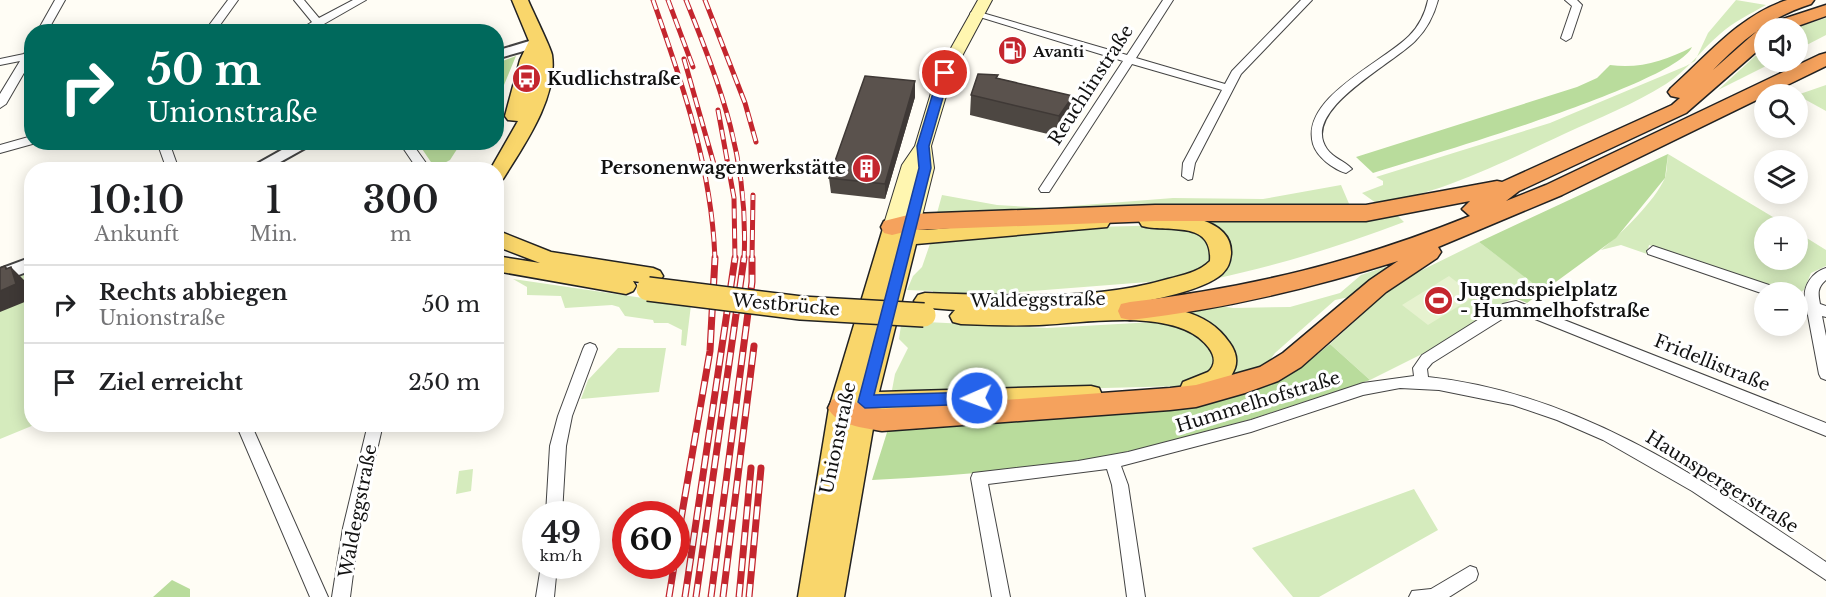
<!DOCTYPE html>
<html lang="de">
<meta charset="utf-8">
<style>
:root{--surface:#fff;--page:#f6f6f6;--text:#202124;--muted:#757577;--line:#e0e0e0}
body{margin:0;font-family:"Libre Baskerville",serif;background:var(--page);color:var(--text);height:100vh;display:flex;flex-direction:column;font-size:22px;white-space:nowrap}
*{box-sizing:border-box;margin:0}
p{font-size:20px;color:var(--muted)}
.icon{flex:none;width:33px;height:33px;fill:none;stroke:currentColor;stroke-width:2;stroke-linecap:round;stroke-linejoin:round}
.map{position:relative;flex:1;overflow:hidden}
.side{position:absolute;left:24px;top:162px;width:480px;height:270px;display:flex;flex-direction:column;background:var(--surface);border-radius:24px;box-shadow:0 3px 15px #0003}
.side>*{flex:none}
.guide{position:absolute;left:24px;top:24px;width:480px;height:126px;border-radius:24px;box-shadow:0 3px 15px #0003;background:#00695c;color:#fff;overflow:hidden}
.tools{position:absolute;left:1754px;top:18px;display:grid;gap:12px}
.tools a{display:grid;place-items:center;width:54px;height:54px;border-radius:50%;background:var(--surface);box-shadow:0 3px 15px #0003;font-size:30px}
.speed{position:absolute;left:522px;top:501px;display:flex;gap:12px;font-size:30px;font-weight:700;text-align:center}
.speed>*{display:grid;place-content:center;width:78px;height:78px;border-radius:50%;background:var(--surface);box-shadow:0 3px 15px #0003;line-height:1}
.speed small{font-size:15px;font-weight:400}
.speed .limit{border:9px solid #d22;background:#fff;color:#111}
.pin{position:absolute;display:grid;place-items:center;width:51px;height:51px;color:#fff;margin:-26px;border:3px solid #fff;border-radius:50%;box-shadow:0 2px 6px #0007}
.me{position:absolute;width:66px;margin:-33px;rotate:268deg;stroke-linejoin:round;filter:drop-shadow(0 0 4px #0008)}
.turn{display:flex;align-items:center;gap:21px;height:126px;padding:0 24px;font-size:27px}
.turn .icon{width:78px;height:78px;stroke-width:2.5}
.turn b{display:block;font-size:42px;line-height:51px}
.eta{display:flex;justify-content:space-evenly;align-items:center;height:102px;text-align:center}
.eta b{font-size:36px;font-weight:600;line-height:42px}
ul{padding:0;list-style:none}
li{display:flex;align-items:center;gap:18px;height:78px;padding:0 24px;border-top:2px solid var(--line)}
li div{flex:1}
li b{display:block;font-size:22px}
li em{font-style:normal}
.map>svg:first-child{display:block}
</style>
<div class="map">
<svg width="1826" height="597" viewBox="0 0 1826 597">
<rect width="100%" height="100%" fill="#fffdf5"/>
<!-- green -->
<path fill="#d5ebbd" d="M1736,0L1766,5C1750,14 1733,22 1720,34C1701,50 1688,70 1666,84C1634,104 1599,118 1564,134C1510,159 1435,197 1376,203L1362,193L1383,185V181L1376,177L1550,123L1686,66L1695,61L1708,33Z
M1826,18V35L1797,50L1795,28Z
M1764,48V62H1774L1718,90Z
M1826,85V111L1797,95Z
M1668,154L1788,226H1764V260H1797V232L1826,250V266L1811,273L1804,290L1797,294L1649,245L1647,254L1621,245L1601,250C1621,234 1654,202 1665,178C1667,172 1667,162 1668,154Z
M1341,185L1350,206L937,213L942,195L997,205L1046,208L1173,198L1263,199Z
M1397,215L1404,222C1341,246 1279,265 1214,279L1222,272L1198,220H1365Z
M1171,225L1189,227L1209,241L1212,260L1200,272L1174,280L981,295H933V291L907,290L913,276L922,267L931,241L1096,227Z
M1479,242L1535,284L1428,351L1370,380L1330,344L1389,290L1410,276Z
M1388,266L1354,296L1335,300L1275,353L1267,364L1242,377L1231,375L1182,312L1219,306L1233,308L1290,307L1340,293L1361,275Z
M31,272L32,424L34,425L0,439V284Z
M513,279L691,305L686,346L681,345L682,330L668,323H654L653,320L625,316L619,307L612,305L565,308L561,296L527,295V287Z
M926,322L1047,328L1154,322L1178,324L1212,344L1215,369L1183,386L902,393L892,390L895,374L908,348L899,339L901,325Z
M618,348H666L659,392L581,399L588,380Z
M473,469L471,491L456,494L459,471Z
M1414,489L1438,530L1319,597H1293L1252,548Z"/>
<!-- forest -->
<path fill="#b9dc9c" d="M1692,47C1676,84 1423,157 1373,173L1356,157L1577,87L1597,78L1610,65C1640,69 1665,61 1692,47Z
M516,56L504,85L497,86V63Z
M418,143H461L450,160L435,168Z
M1668,154L1665,178L1616,238L1527,303L1515,298L1534,284L1479,242Z
M1330,344L1370,380C1290,407 1209,435 1125,452C1041,469 957,476 872,480L889,426L1276,380L1308,362Z
M172,580L190,589V597H153Z"/>
<!-- pitch -->
<path fill="#e6f2cf" d="M1449,276L1475,296L1428,325L1402,305Z"/>
<g fill="none" stroke-linecap="round" stroke-linejoin="round">
<defs>
<path id="minor" d="M55,0H65L47,32H37Z
M228,0H238L215,32H204Z
M294,0H304L319,18L353,0H366L324,24L330,32H319L316,28L310,32H296L312,22Z
M1163,0H1173L1136,58L1225,84L1232,71L1301,0H1312L1241,74L1195,163L1192,179L1188,180L1182,176L1183,163L1222,90L1132,64L1049,192H1041L1039,189L1041,186L1123,61L970,14L971,12H979L1127,55Z
M1428,0H1438C1434,15 1427,29 1416,40C1395,63 1299,110 1327,149C1333,158 1345,161 1352,169L1346,173C1333,169 1317,157 1313,144C1300,98 1382,63 1409,36C1419,26 1425,14 1428,0Z
M1565,0H1577L1582,5L1571,38L1566,41L1561,38L1572,6Z
M32,46V59L6,104L0,108V94L20,61L0,65V59L24,54L28,47Z
M32,136V142L36,143L0,153V145Z
M157,142H169L179,170H167Z
M399,142H411L431,170H418Z
M1653,246L1778,288L1780,292L1764,294L1648,254L1647,251Z
M1826,268V280C1817,288 1818,293 1820,304L1826,306V317L1822,316L1826,336V380L1821,378L1819,374L1807,310L1797,306V296L1805,299C1803,285 1813,272 1826,268Z
M1516,301L1826,423V436L1515,311L1432,363L1427,369L1428,377C1579,393 1704,480 1826,562V580L1692,491L1603,440L1557,420L1513,405L1439,390L1400,388L1363,395L1251,432L1121,466L1128,485L1145,597H1127L1112,485L1107,469L988,484L1010,597H992L971,478L973,473L1078,461L1128,452L1251,420L1363,383L1414,376L1413,368L1422,355L1503,304Z
M590,343L595,345L597,349L572,416L566,446L562,514H546L550,446L558,416L583,349L585,345Z
M236,424H251L328,597H310Z
M368,424H383L359,528L350,597H332L343,528Z
M541,566H557L554,597H536Z
M1470,566L1476,568L1478,574L1476,580L1449,597H1409L1412,591L1431,589Z"/>
<path id="tertiary" d="M536,39L542,43L541,46L496,59V51Z
M296,142H316L266,170H246Z
M32,257V270L0,282V269Z"/>
<path id="secondary" d="M978,0H992L953,73L931,146L934,168L917,236L915,241H901L899,236L901,227L898,232H886L883,227L902,165L915,146L937,73Z"/>
<path id="primary" d="M512,0H528C532,10 551,48 552,55C558,98 524,145 503,179L496,181V170H490L518,121L508,120L505,116L520,60L529,41Z
M1149,214C1175,214 1233,216 1231,254C1230,263 1228,268 1222,274C1203,291 1151,300 1126,305C1163,305 1207,309 1229,342C1235,350 1238,359 1235,368C1230,381 1222,388 1209,393C1200,396 1193,399 1183,396L1180,389L1183,382L1208,372C1216,365 1215,356 1209,348C1179,306 1085,323 1039,325C1013,326 987,325 961,324L953,322L950,316L955,310L918,307L914,301L918,295L925,293C1006,295 1090,302 1168,279C1183,275 1199,272 1210,261C1213,219 1167,233 1142,226L1139,221L1142,216Z
M1100,215L1107,217L1110,222L1107,227L916,244L879,392L1091,386L1099,388L1102,395L1099,402L1091,404L876,411L844,597H798L829,408L885,222L892,220L912,229L927,230Z
M496,230L551,252L653,268L660,271L663,276L660,281L653,284L633,281L636,286L633,291L626,294L496,271V256L540,263L496,246Z"/>
<path id="motorway" d="M1787,0H1814L1811,4C1770,17 1743,39 1713,70L1757,31L1764,29V45L1686,113L1519,191L1506,201L1546,185L1819,55L1826,53V66L1562,195L1438,247L1441,252L1437,258L1386,292L1301,367L1278,381L1245,393L1196,407L1170,410L882,431C864,428 836,425 828,408L832,400L841,397L865,406L882,409L1170,388L1196,385L1260,367L1283,353L1370,280L1398,261C1308,289 1224,309 1130,320L1121,318L1118,311L1121,304L1130,302C1252,287 1356,262 1470,216L1462,209L1470,201L1366,221H1155L912,230L892,235L884,233L881,227L884,221L912,214L1155,205H1366L1497,181L1502,182L1672,105L1680,98L1671,96L1668,92L1671,88C1708,55 1739,16 1787,0Z
M1826,5V16L1792,28H1780L1777,24L1780,20Z"/>
</defs>
<!-- minor casing -->
<use href="#minor" stroke="#444" stroke-width="2"/>
<!-- tertiary casing -->
<use href="#tertiary" stroke="#444" stroke-width="4"/>
<!-- secondary casing -->
<use href="#secondary" stroke="#333" stroke-width="2"/>
<!-- primary casing -->
<use href="#primary" stroke="#222" stroke-width="3"/>
<!-- motorway casing -->
<use href="#motorway" stroke="#222" stroke-width="3"/>
<!-- minor -->
<use href="#minor" fill="#fff" fill-rule="evenodd"/>
<!-- tertiary -->
<use href="#tertiary" fill="#fff" fill-rule="evenodd"/>
<!-- secondary -->
<use href="#secondary" fill="#fff6b0" fill-rule="evenodd"/>
<!-- primary -->
<use href="#primary" fill="#f9d66b" fill-rule="evenodd"/>
<!-- motorway -->
<use href="#motorway" fill="#f5a25d" fill-rule="evenodd"/>
<defs>
<path id="rail-far1" d="M653,0C683,85 712,169 715,260
M668,0L693,67
M686,0C722,90 749,160 744,260
M705,0L745,103L756,142
M684,59L715,168
M718,110L734,198L735,260
M752,260L753,195"/>
<path id="rail" d="M676,548L710,351L715,258
M669,597L674,566
M685,597L735,258
M696,597L744,258
M711,597L752,282V258
M723,597L754,346
M739,597L751,468
M749,597L761,468"/>
</defs>
<!-- rail-far1 casing -->
<use href="#rail-far1" stroke="#c4262e" stroke-width="5"/>
<!-- rail casing -->
<use href="#rail" stroke="#c4262e" stroke-width="7"/>
<!-- rail-far1 -->
<use href="#rail-far1" stroke="#fff" stroke-width="3" stroke-dasharray="10" stroke-linecap="butt"/>
<!-- rail -->
<use href="#rail" stroke="#fff" stroke-width="4.5" stroke-dasharray="13" stroke-linecap="butt"/>
<defs>
<path id="primary-bridge" d="M648,289L801,308L924,315"/>
</defs>
<!-- primary-bridge casing -->
<use href="#primary-bridge" stroke="#222" stroke-width="26" stroke-linecap="butt"/>
<!-- primary-bridge -->
<use href="#primary-bridge" stroke="#f9d66b" stroke-width="23"/>
</g>
<!-- wall -->
<path fill="#4d4742" d="M998,75L997,78L1073,96L1070,115L1056,136L970,115L971,95Z
M915,81V97L885,199L831,193L829,178Z"/>
<!-- shaded-wall -->
<path fill="#3f3936" d="M915,81V97L885,199V184Z
M1073,96L1070,115L1056,136L1059,116Z
M5,266L13,273L11,267L26,282L32,299L0,312V291L6,269Z"/>
<!-- building -->
<path fill="#5a524d" stroke="#3f3936" stroke-width="1.5" d="M978,74L998,75L996,78L1073,96L1059,116L971,95Z
M865,76L915,81L885,184L829,178Z
M5,266L6,269L11,267L16,284L0,291V268Z"/>
<!-- route -->
<path fill="#2563eb" stroke="#184099" stroke-width="1.5" d="M945,70L950,73L929,146L931,168L874,395L977,392L985,398L977,404L865,408L858,402L919,168L917,146L939,73Z"/>
<!-- icons -->
<defs>
<symbol id="fuel-disc" viewBox="-11 -11 22 22"><circle r="9.5" fill="#c4262e" stroke="#fff"/><path d="M-5.5-6h7V0h2V4h1.3V-2.5L3-4.5l.8-.8L6-3V5H2.5V1h-1V6h-7ZM-4.2-4.7v3.2H.2V-4.7Z" fill="#fff"/></symbol>
<symbol id="bus-disc" viewBox="-11 -11 22 22"><circle r="9.5" fill="#c4262e" stroke="#fff"/><path d="M-5-6H5V4H4V6H2V4H-2V6H-4V4H-5ZM-3.5-4V0h7V-4ZM-3.5 1.2v1.5H-2V1.2ZM2 1.2v1.5H3.5V1.2Z" fill="#fff"/></symbol>
<symbol id="building-disc" viewBox="-11 -11 22 22"><circle r="9.5" fill="#c4262e" stroke="#fff"/><path d="M-4-6H4V6H1V3H-1V6H-4ZM-2.5-4.3h1.7v1.8h-1.7ZM.8-4.3h1.7v1.8H.8ZM-2.5-1h1.7V.8h-1.7ZM.8-1h1.7V.8H.8Z" fill="#fff"/></symbol>
<symbol id="stadium-disc" viewBox="-11 -11 22 22"><circle r="9.5" fill="#c4262e" stroke="#fff"/><path d="M0-5a6.5 5 0 1 0 0 10a6.5 5 0 1 0 0-10ZM-3.5-1.8h7v3.6h-7Z" fill="#fff"/></symbol>
</defs>
<g fill-rule="evenodd">
<use href="#fuel-disc" x="996" y="34" width="33" height="33"/>
<use href="#bus-disc" x="510" y="62" width="33" height="33"/>
<use href="#building-disc" x="850" y="152" width="33" height="33"/>
<use href="#stadium-disc" x="1422" y="284" width="33" height="33"/>
</g>
<g text-anchor="middle" dominant-baseline="central" stroke-width="6" stroke-linejoin="round" paint-order="stroke">
<!-- far-poi labels -->
<g font-size="15" font-weight="bold" fill="#111" stroke="#fff" text-anchor="start">
<text x="1033" y="51">Avanti</text>
</g>
<!-- poi labels -->
<g font-size="18" font-weight="bold" fill="#111" stroke="#fff" text-anchor="start">
<text x="547" y="79">Kudlichstraße</text>
<text x="846" y="168" text-anchor="end">Personenwagenwerkstätte</text>
<text x="1460" y="290">Jugendspielplatz<tspan x="1460" dy="21">- Hummelhofstraße</tspan></text>
</g>
<!-- street labels -->
<g font-size="18" fill="#111" stroke="#fff">
<text transform="translate(1091 85) rotate(-57)">Reuchlinstraße</text>
<text transform="translate(1038 300) rotate(-1)">Waldeggstraße</text>
<text transform="translate(786 305) rotate(5)">Westbrücke</text>
<text transform="translate(1712 363) rotate(22)">Fridellistraße</text>
<text transform="translate(1258 402) rotate(-17)">Hummelhofstraße</text>
<text transform="translate(838 438) rotate(-78)">Unionstraße</text>
<text transform="translate(1722 482) rotate(32)">Haunspergerstraße</text>
<text transform="translate(358 511) rotate(-79)">Waldeggstraße</text>
</g>
</g>
</svg>
<div class="tools">
<a><svg class="icon" aria-label="sound" viewBox="0 0 24 24"><path d="M4 9h4l5-4v14l-5-4H4zM17 9q2 3 0 6"/></svg></a>
<a><svg class="icon" aria-label="search" viewBox="0 0 24 24"><circle cx="10" cy="10" r="6"/><path d="M15 15l6 6"/></svg></a>
<a><svg class="icon" aria-label="layers" viewBox="0 0 24 24"><path d="M12 4l9 5-9 5-9-5zM3 14l9 5 9-5"/></svg></a>
<a>+</a>
<a>−</a>
</div>
<div class="speed"><div>49<small>km/h</small></div><div class="limit">60</div></div>
<div class="pin" style="left:945px;top:73px;background:#d93025"><svg class="icon" aria-label="arrive" viewBox="0 0 24 24"><path d="M6 21V4h12l-3 4 3 4H6"/></svg></div>
<svg class="me" style="left:977px;top:398px" viewBox="-20 -20 40 40"><circle r="17" fill="#2563eb" stroke="#fff" stroke-width="3"/><path d="M0-11L8 9 0 5-8 9z" fill="#fff"/></svg>
<div class="guide">
<div class="turn"><svg class="icon" aria-label="right" viewBox="0 0 24 24"><path d="M7 20v-9h11M14 6l5 5-5 5"/></svg><div><b>50 m</b>Unionstraße</div></div>
</div>
<section class="side">
<div class="eta">
<div><b>10:10</b><p>Ankunft</p></div>
<div><b>1</b><p>Min.</p></div>
<div><b>300</b><p>m</p></div>
</div>
<ul>
<li><svg class="icon" aria-label="right" viewBox="0 0 24 24"><path d="M7 20v-9h11M14 6l5 5-5 5"/></svg><div><b>Rechts abbiegen</b><p>Unionstraße</p></div><em>50 m</em></li>
<li><svg class="icon" aria-label="arrive" viewBox="0 0 24 24"><path d="M6 21V4h12l-3 4 3 4H6"/></svg><div><b>Ziel erreicht</b></div><em>250 m</em></li>
</ul>
</section>
</div>
